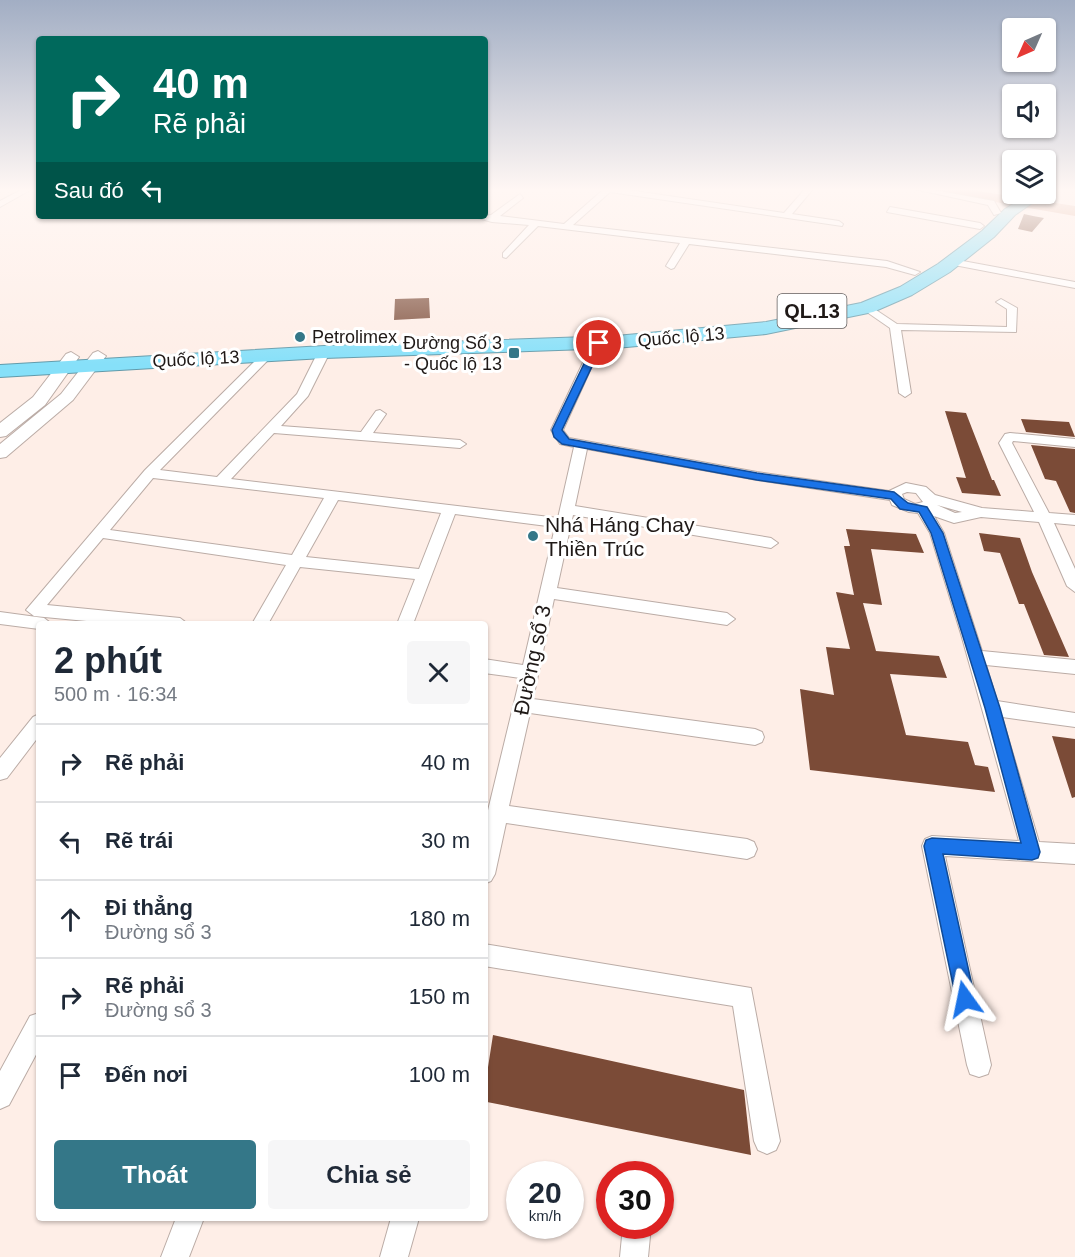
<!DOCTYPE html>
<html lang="vi">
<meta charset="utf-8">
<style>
:root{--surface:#fff;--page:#f6f6f7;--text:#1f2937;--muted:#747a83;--line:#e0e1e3;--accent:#347788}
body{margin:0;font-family:Helvetica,sans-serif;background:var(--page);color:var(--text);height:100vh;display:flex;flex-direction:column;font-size:22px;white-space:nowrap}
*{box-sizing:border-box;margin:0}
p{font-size:20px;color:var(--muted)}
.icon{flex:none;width:33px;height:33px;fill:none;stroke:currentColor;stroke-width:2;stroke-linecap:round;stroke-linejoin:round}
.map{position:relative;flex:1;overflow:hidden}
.panel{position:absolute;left:36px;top:621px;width:452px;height:600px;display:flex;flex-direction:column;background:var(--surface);border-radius:6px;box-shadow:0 2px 4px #0004}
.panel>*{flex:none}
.hud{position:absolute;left:36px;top:36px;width:452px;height:183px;border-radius:6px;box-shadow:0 2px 4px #0004;background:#00695c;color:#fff;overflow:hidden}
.needle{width:39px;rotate:225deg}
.fabs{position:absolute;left:1002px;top:18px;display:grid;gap:12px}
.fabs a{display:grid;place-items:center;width:54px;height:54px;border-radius:6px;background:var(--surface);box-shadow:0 2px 4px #0004;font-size:30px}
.speed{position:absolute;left:506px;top:1161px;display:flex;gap:12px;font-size:30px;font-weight:700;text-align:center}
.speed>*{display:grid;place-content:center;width:78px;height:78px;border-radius:50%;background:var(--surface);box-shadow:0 2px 4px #0004;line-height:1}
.speed small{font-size:15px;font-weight:400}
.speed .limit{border:9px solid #d22;background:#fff;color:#111}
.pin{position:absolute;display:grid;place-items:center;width:51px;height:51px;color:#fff;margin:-26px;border:3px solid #fff;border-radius:50%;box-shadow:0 2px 6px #0007}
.me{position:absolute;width:66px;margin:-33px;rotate:348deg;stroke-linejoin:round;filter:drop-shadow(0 0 4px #0008)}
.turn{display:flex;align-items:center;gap:21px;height:126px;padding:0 18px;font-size:27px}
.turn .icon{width:78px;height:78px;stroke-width:2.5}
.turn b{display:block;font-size:42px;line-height:51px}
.then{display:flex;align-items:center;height:57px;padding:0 18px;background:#0003;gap:12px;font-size:22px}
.round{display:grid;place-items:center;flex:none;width:63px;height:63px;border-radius:6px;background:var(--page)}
.overview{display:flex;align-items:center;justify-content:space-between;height:102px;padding:0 18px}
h1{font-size:36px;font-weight:600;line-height:45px}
.action{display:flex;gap:12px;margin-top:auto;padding:12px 18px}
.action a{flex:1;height:69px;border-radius:6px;background:var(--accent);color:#fff;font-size:24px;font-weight:600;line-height:69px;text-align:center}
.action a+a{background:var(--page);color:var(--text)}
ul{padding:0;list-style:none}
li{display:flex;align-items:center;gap:18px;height:78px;padding:0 18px;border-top:2px solid var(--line)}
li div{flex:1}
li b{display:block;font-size:22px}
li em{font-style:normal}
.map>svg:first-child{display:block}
</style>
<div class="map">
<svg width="1075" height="1257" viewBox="0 0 1075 1257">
<rect width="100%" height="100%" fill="#feeee7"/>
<!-- water -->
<path fill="#daa48e" d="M921,189H965L1075,206V216Z"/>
<!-- building -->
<path fill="#7b4b37" d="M1024,214L1033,216L1044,218L1032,232L1018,229Z
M429,298L430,318L394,320L395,299Z
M945,411L966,413L992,480H994L1001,496L962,493L956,477L966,478Z
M1021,419L1069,422L1075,437L1026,432Z
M1031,445L1075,449V513L1070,512L1056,481L1045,479Z
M846,529L916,534L924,553L871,549L882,605L863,603L876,651L939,656L947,678L890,674L906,735L968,742L975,765L988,767L995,792L810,770L800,689L834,695L826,647L850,649L836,592L854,595L844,546H850Z
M979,533L1020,538L1032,572L1069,657L1044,655L1024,604H1019L1000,553L984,551Z
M1052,736L1075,739V797L1072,798Z
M493,1035L744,1090L751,1155L487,1102L484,1093Z"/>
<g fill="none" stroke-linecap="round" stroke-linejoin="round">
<defs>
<path id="street" d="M23,189H32L0,207V201Z
M604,189H621L784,213L805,189H813L792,214L839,221L843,224L842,226L610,192L573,225L887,261L920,272L915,275L886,267L689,244L674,268L671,269L666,266L680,243L538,226L506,258L503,257V253L529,225L492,222L471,216L491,215L520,194L523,198L500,216L564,224Z
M914,189H928L994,201L1001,213L994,215L988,205Z
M890,207L980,223L984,226L980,229L887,212Z
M952,259L1075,282V288L949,264L947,262Z
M1001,299L1017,308L1016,332L901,330L911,393L905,397L899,393L890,328L861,308L870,306L897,324L1007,327V309L996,302Z
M602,330L607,333L563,430L569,438L757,472L889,491L906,483L926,487L935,495L982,508L1034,512L999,443L1005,434L1010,433L1075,439V447L1013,441L1012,443L1049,513L1075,515V525L1054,523L1075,569V592L1067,586L1039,522L981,517L954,523L934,516L944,533L982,651L1075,660V674L986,665L997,701L1075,713V727L1002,717L1039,842L1075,844V864L945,856L991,1065L988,1074L979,1077L970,1074L967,1065L922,846L925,839L932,836L1019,841L961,634L930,533L918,513L909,512L892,505L890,500L757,480L587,449L575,506L771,538L778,543L771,548L573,515L557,588L727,613L735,619L727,625L554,599L533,699L755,729L762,732L764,737L762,742L755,745L530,713L509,806L747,839L754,842L757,849L754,856L747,859L506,823L495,874L491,881L484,884V827L520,678L484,673V659L523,665L555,527L455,514L413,624H397L415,579L300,567L268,624H252L286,565L103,538L47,605L180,618L188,624H118L34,616L26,610L145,470L263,353H271V357L160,470L217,477L297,394L318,352L324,349L330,352L308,396L281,426L361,432L376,411L380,410L386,414L373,433L460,440L466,444L460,448L274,433L231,479L558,518L574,447L560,444L551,430L597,333ZM153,478L324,498L292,555L110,530ZM907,492L916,493L923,502L915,504L904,499L902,494ZM338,500L441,513L419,569L306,557ZM937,505L962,512L955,513Z
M0,612L44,618L52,624H39V629L0,624Z
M39,714V736L7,778L0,780V758L33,717Z
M484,944L751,988L780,1141L776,1150L767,1154L758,1150L754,1141L733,1006L484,966Z
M39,1013V1049L9,1105L0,1109V1071L30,1016Z
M176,1218H204L189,1257H161Z
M391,1218H419L408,1257H380Z
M623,1226H651L648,1257H620Z"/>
<path id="secondary" d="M98,351L106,356L73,400L6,457L0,458V444L61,394L93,353Z
M71,352L79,357L45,405L6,436L0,437V423L33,397L66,354Z"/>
<path id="highway" d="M1029,194H1045L1015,215L994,237L950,272L912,295L873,312L766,334L616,348L324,358L0,377V365L324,346L616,336L766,322L861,303L900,287L938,264L982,231L1005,209Z"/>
</defs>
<!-- street casing -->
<use href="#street" stroke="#bbaca6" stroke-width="2"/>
<!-- secondary casing -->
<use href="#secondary" stroke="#bbaca6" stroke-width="2"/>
<!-- highway casing -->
<use href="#highway" stroke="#629aaa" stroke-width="2"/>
<!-- street -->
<use href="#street" fill="#fff" fill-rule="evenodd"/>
<!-- secondary -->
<use href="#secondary" fill="#fff" fill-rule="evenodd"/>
<!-- highway -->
<use href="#highway" fill="#86e0f9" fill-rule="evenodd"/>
</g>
<!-- sky -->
<linearGradient id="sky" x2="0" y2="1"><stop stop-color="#a2aec4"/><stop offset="0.52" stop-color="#fff7f4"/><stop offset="1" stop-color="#fff7f4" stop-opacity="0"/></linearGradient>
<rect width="1075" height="365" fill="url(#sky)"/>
<!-- route -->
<path fill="#1a73e8" stroke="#114b97" stroke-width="1.5" d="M599,341L603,343L562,430L569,439L757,473L894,492L908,503L927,507L943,533L1000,708L1040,852L1038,858L1032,860L943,854L975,999L972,1006L965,1009L958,1006L956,999L924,846L926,840L932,838L1021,843L985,708L931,533L919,512L900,509L891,499L757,480L562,444L554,437L552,430L594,343Z"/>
<!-- markers -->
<g fill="#347788" stroke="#fff" stroke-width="2">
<circle cx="300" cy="337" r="6"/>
<rect x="508" y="347" width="12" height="12" rx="3"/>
<circle cx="533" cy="536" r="6"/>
</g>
<g text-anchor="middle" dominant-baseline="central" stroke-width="6" stroke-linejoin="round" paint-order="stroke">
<!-- far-poi labels -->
<g font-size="18" fill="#1f1917" stroke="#fff" text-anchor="start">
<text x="312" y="337">Petrolimex</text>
<text x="502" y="343" text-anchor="end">Đường Số 3<tspan x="502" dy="21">- Quốc lộ 13</tspan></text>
</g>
<!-- far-street labels -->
<g font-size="18" fill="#1f1917" stroke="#fff">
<text transform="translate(681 337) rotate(-5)">Quốc lộ 13</text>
<text transform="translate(196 359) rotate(-3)">Quốc lộ 13</text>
</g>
<!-- shield labels -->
<rect fill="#fff" stroke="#625e5d" stroke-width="1.5" x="777.5" y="294" width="69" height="34" rx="4.5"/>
<g font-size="20" font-weight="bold" fill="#1f1917">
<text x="812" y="311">QL.13</text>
</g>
<!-- poi labels -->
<g font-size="21" fill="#1f1917" stroke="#fff" text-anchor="start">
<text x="545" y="524">Nhá Háng Chay<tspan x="545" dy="24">Thiền Trúc</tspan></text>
</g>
<!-- street labels -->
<g font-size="21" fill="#1f1917" stroke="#fff">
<text transform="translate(532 660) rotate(-78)">Đường sổ 3</text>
</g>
</g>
</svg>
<div class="fabs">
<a><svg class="needle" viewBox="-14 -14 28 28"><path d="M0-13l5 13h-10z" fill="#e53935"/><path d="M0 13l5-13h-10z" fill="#747a83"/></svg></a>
<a><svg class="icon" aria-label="sound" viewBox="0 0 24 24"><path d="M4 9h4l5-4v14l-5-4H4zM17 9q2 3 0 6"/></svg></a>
<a><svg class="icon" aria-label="layers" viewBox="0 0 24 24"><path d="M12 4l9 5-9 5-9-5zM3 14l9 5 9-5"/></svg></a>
</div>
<div class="speed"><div>20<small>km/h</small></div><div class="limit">30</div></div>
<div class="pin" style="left:599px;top:343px;background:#d93025"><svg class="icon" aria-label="arrive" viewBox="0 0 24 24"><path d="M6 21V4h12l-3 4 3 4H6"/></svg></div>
<svg class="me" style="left:965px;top:999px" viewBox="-20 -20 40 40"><path d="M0-17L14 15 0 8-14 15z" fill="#1a73e8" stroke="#fff" stroke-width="4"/></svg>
<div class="hud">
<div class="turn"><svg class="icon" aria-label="right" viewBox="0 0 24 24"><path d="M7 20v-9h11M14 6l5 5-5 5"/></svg><div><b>40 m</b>Rẽ phải</div></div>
<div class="then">Sau đó<svg class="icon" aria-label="left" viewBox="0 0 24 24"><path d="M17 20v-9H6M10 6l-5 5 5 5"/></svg></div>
</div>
<section class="panel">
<div class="overview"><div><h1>2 phút</h1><p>500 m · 16:34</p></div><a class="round"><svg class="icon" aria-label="close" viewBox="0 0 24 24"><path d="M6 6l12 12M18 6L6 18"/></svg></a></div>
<ul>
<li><svg class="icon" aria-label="right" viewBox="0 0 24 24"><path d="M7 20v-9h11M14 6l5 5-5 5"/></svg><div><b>Rẽ phải</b></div><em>40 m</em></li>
<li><svg class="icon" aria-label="left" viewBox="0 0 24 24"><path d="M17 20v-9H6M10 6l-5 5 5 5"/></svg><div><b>Rẽ trái</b></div><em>30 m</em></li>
<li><svg class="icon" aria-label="ahead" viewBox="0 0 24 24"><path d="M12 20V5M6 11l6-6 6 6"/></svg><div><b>Đi thẳng</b><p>Đường sổ 3</p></div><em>180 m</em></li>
<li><svg class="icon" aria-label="right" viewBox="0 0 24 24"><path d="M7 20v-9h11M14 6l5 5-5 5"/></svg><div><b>Rẽ phải</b><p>Đường sổ 3</p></div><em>150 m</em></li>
<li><svg class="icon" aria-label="arrive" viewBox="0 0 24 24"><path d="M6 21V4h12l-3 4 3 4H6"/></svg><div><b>Đến nơi</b></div><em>100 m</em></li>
</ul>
<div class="action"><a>Thoát</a><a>Chia sẻ</a></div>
</section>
</div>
